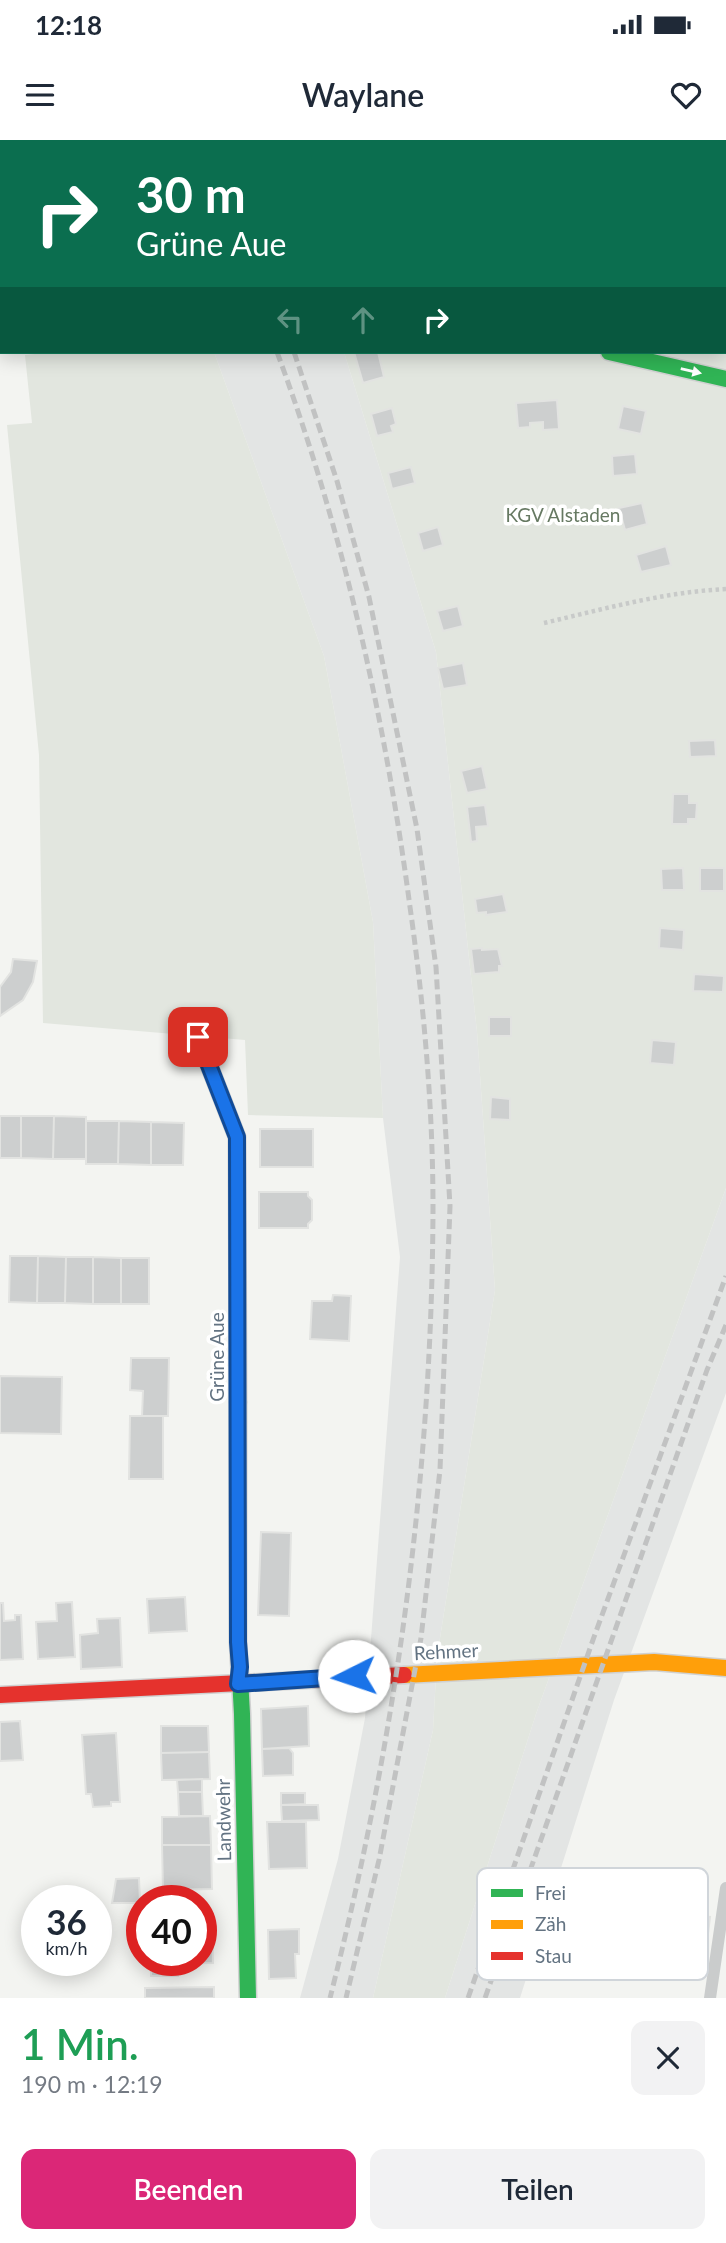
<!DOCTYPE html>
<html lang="de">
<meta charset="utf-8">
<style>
:root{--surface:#fff;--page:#f2f2f3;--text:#1f2937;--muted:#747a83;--accent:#db2777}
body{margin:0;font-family:Lato,sans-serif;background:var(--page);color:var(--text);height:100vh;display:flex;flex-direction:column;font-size:26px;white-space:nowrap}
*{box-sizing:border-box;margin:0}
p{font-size:23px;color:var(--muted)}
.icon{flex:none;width:38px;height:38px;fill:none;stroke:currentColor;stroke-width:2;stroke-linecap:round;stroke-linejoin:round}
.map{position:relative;height:1858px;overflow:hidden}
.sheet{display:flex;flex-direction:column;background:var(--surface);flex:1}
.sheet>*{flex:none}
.hud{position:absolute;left:0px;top:0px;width:726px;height:214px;box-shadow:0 4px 18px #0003;background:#0b6e4f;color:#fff;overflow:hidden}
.speed{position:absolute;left:21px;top:1745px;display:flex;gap:14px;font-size:35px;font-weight:700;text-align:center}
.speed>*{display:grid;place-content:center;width:91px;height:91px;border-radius:50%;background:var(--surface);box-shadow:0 4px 18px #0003;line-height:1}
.speed small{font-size:18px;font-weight:400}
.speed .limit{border:10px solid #d22;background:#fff;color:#111}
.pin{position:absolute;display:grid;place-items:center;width:60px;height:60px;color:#fff;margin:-30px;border-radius:14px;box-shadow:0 4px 10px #0006}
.me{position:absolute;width:77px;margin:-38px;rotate:266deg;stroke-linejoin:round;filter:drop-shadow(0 0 5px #0008)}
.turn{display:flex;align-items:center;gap:24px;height:147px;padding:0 21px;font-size:32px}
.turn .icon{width:91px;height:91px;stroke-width:2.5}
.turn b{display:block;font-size:49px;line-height:60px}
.lanes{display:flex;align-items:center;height:66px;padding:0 21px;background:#0003;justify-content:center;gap:35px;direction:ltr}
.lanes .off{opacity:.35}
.round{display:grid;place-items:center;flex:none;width:74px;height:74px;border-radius:14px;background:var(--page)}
.headline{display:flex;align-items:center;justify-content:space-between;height:119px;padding:0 21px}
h1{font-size:42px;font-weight:600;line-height:52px;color:#1e9e55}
.button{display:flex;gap:14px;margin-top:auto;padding:14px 21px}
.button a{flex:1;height:80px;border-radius:14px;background:var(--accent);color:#fff;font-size:28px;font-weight:600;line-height:80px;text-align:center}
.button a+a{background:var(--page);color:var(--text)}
.status{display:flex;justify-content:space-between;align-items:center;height:49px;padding:0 35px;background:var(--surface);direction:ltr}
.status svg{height:19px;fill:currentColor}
header{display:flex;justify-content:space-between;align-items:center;height:91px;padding:0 21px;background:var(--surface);font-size:32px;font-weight:600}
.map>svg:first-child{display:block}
</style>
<div class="status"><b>12:18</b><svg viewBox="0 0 49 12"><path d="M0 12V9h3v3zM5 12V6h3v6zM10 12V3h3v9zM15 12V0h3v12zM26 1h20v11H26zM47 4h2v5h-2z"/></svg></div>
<header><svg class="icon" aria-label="menu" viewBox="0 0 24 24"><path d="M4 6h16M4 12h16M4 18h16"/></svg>Waylane<svg class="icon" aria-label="heart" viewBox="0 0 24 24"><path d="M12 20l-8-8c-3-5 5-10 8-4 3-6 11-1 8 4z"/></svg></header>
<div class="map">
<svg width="726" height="1858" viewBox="0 0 726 1858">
<rect width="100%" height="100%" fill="#f3f4f1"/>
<!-- built -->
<path fill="#e3e5e4" d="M214,212H344L436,512L477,892L495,1150L437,1517L433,1590L373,1858H300L338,1719L365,1578L400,1117L383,978L373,782L324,516Z
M726,1048V1253L614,1560L520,1858H445L536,1574Z"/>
<!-- green -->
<path fill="#e2e6df" d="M327,0H726V1048L536,1574L445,1858H373L433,1590L437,1517L495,1150L477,892L436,512L344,212H724V2Z
M54,212H214L324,516L373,782L383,978L248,975L245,900L43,883L39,615L7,285L32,283L25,215Z"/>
<!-- building -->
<path fill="#cdcfcf" stroke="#e2e3e1" stroke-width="2" d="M354,212H378L384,237L363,243Z
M557,260L559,289L543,290V282L530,283V287L518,288L516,263Z
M623,266L646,271L641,294L618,289Z
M392,268L396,284L391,286L393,292L377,296L371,274Z
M635,314L637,334L613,336L612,316Z
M411,327L415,343L392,349L388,333Z
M642,363L647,384L625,390L619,368Z
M438,387L443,405L423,411L418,393Z
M666,406L671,425L641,432L636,415Z
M458,466L463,486L443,491L437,471Z
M463,523L467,545L443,549L438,528Z
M715,600L716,616L690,617L689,601Z
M482,626L487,649L467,653L461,631Z
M673,654H689V663H697L696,679H688V684H672Z
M485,665L488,686L476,687L477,701L471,702L467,667Z
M683,728L684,750H662L661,729Z
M700,728H724V751H700Z
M503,754L507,772L486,775V772L477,773L475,759Z
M660,788L684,790L683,810L659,808Z
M482,808V810L498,809L502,826H499V832L474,834L471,809Z
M13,819L37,821L33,842L23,860L0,876V847L11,832Z
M694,834L724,836L723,852L693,851Z
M489,877H511V896H489Z
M652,900L676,902L674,925L650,923Z
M491,957L510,959V980L490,979Z
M0,976H21V1018H0Z
M21,976H54L53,1019L21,1018Z
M54,976L86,977V1019H53Z
M86,981H119L118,1024H86Z
M119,981L151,982V1025L118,1024Z
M151,982L184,983L183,1025H151Z
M260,989H313V1027H260Z
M259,1052H308V1056L312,1060V1080L308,1084V1088H259Z
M10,1116H38L37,1163L9,1162Z
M38,1116L66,1117L65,1163H37Z
M66,1117H93V1164L65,1163Z
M93,1117L121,1118V1164H93Z
M121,1118H149V1164H121Z
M333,1155L351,1156L349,1201L310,1199L312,1161H332Z
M131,1218H169L168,1276H142L143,1251L130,1250Z
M0,1236L62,1237L61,1294L0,1293Z
M130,1276H163V1339H129Z
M261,1392L291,1393L289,1476L258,1475Z
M185,1457L187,1491L149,1493L147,1459Z
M72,1462L75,1517L38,1519L36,1482L57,1481L56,1463Z
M0,1463H3L4,1481L15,1480V1475H21L23,1519L0,1520Z
M120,1478L122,1527L81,1529L80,1495L98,1493L97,1479Z
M308,1566L309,1606L262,1609L261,1569Z
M20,1581L23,1620L0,1621V1582Z
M161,1586H208L209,1612L161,1613Z
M116,1593L120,1662H111V1666L93,1667L91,1654H86L82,1595Z
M289,1608L293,1613V1635L263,1636L262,1609Z
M209,1612L210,1639L162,1640L161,1613Z
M202,1639V1652H178L177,1640Z
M178,1652H202L203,1676H179Z
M281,1653H305V1664L281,1665Z
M281,1665H318L319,1680L282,1681Z
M210,1676L211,1705H162V1677Z
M267,1682H306L307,1728L269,1729Z
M162,1705H211L212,1749L163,1750Z
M139,1738L140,1763H112L116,1739Z
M201,1774H212L213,1823L157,1824L156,1820H201Z
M692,1775L710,1777L705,1818L687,1815Z
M299,1789V1814H295L296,1838L269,1839L268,1790Z
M151,1824H177L178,1836H151Z
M214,1847V1858H145V1848Z"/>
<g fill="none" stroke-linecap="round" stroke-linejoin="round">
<defs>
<path id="fast" d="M609,212L726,239
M238,1262V1502L242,1574L248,1858"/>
<path id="slow" d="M404,1535L654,1522L726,1528"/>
<path id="jam" d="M198,897L237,997L238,1262
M0,1555L404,1535"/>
</defs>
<!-- fast casing -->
<use href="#fast" stroke="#d0d1d1" stroke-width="19"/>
<!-- slow casing -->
<use href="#slow" stroke="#d0d1d1" stroke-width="19"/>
<!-- jam casing -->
<use href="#jam" stroke="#d0d1d1" stroke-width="19"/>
<!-- path -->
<path stroke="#c8cac9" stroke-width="4.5" stroke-dasharray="3.5 3.5" stroke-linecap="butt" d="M399,2L400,0
M544,483C604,469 664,452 726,449"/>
<!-- lane -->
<path stroke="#cacccc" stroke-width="12" d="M710,1858L726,1748"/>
<!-- street -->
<path stroke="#cacccc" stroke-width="23" d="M209,0L215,2
M6,2L10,0"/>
<!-- fast -->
<use href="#fast" stroke="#30b455" stroke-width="16"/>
<!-- slow -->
<use href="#slow" stroke="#ff9f0a" stroke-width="16"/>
<!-- jam -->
<use href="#jam" stroke="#e5322d" stroke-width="16"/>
<!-- rail -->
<path stroke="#c1c2c2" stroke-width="5" stroke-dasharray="10 5" stroke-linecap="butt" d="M188,0L189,2
M207,0L208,2
M277,212C343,390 385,578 410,767C424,866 433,968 433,1068C432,1336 396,1599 330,1858
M294,212L337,341L369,457L417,689L436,827L450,1066L440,1330L421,1498L379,1720L346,1858
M468,1858L594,1497L726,1136
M485,1858L707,1230L726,1185"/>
</g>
<!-- one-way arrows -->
<defs><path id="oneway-solid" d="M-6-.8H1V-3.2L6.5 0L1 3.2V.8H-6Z" transform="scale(1.75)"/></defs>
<use fill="#fff" href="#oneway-solid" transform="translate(691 231) rotate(13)"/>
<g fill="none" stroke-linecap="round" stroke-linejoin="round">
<defs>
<path id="route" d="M198,897L237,997L238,1502L240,1527L238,1544L354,1536"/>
</defs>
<!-- route casing -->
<use href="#route" stroke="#114b97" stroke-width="18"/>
<!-- route -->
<use href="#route" stroke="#1a73e8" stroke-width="12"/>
</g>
<g text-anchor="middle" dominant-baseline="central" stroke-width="7" stroke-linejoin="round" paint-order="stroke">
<!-- park labels -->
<g font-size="19" fill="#667962" stroke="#fff">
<text x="563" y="374">KGV Alstaden</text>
</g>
<!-- street labels -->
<g font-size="19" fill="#637382" stroke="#fff">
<text transform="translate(216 1217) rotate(-90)">Grüne Aue</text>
<text transform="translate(446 1511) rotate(-3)">Rehmer</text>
<text transform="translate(223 1680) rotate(-91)">Landwehr</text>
</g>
</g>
<!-- legend -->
<rect x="477" y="1728" width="231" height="112" rx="10" fill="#fff" stroke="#d0d5da" stroke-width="2"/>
<rect x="491" y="1749" width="32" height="8" fill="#30b455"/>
<rect x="491" y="1780" width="32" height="9" fill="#ff9f0a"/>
<rect x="491" y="1812" width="32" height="8" fill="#e5322d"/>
<g font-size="19" fill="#637382">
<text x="535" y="1760">Frei</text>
<text x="535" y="1791">Zäh</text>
<text x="535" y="1823">Stau</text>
</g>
</svg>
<div class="speed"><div>36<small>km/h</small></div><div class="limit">40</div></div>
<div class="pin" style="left:198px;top:897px;background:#d93025"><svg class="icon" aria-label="arrive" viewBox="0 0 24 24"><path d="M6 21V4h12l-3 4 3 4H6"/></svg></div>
<svg class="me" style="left:354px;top:1536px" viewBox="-20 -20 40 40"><circle r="19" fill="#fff"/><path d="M0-13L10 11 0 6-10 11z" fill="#1a73e8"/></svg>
<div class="hud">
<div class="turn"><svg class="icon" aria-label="right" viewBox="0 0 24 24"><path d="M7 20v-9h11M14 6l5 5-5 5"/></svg><div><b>30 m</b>Grüne Aue</div></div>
<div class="lanes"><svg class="icon off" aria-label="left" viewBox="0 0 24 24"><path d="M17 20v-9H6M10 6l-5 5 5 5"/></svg><svg class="icon off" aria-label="ahead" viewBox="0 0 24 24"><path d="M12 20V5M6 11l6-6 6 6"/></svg><svg class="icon" aria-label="right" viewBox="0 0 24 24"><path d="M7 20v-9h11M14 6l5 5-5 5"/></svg></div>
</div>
</div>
<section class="sheet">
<div class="headline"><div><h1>1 Min.</h1><p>190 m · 12:19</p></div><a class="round"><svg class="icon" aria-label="close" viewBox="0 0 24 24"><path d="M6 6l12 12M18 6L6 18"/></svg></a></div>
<div class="button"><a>Beenden</a><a>Teilen</a></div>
</section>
